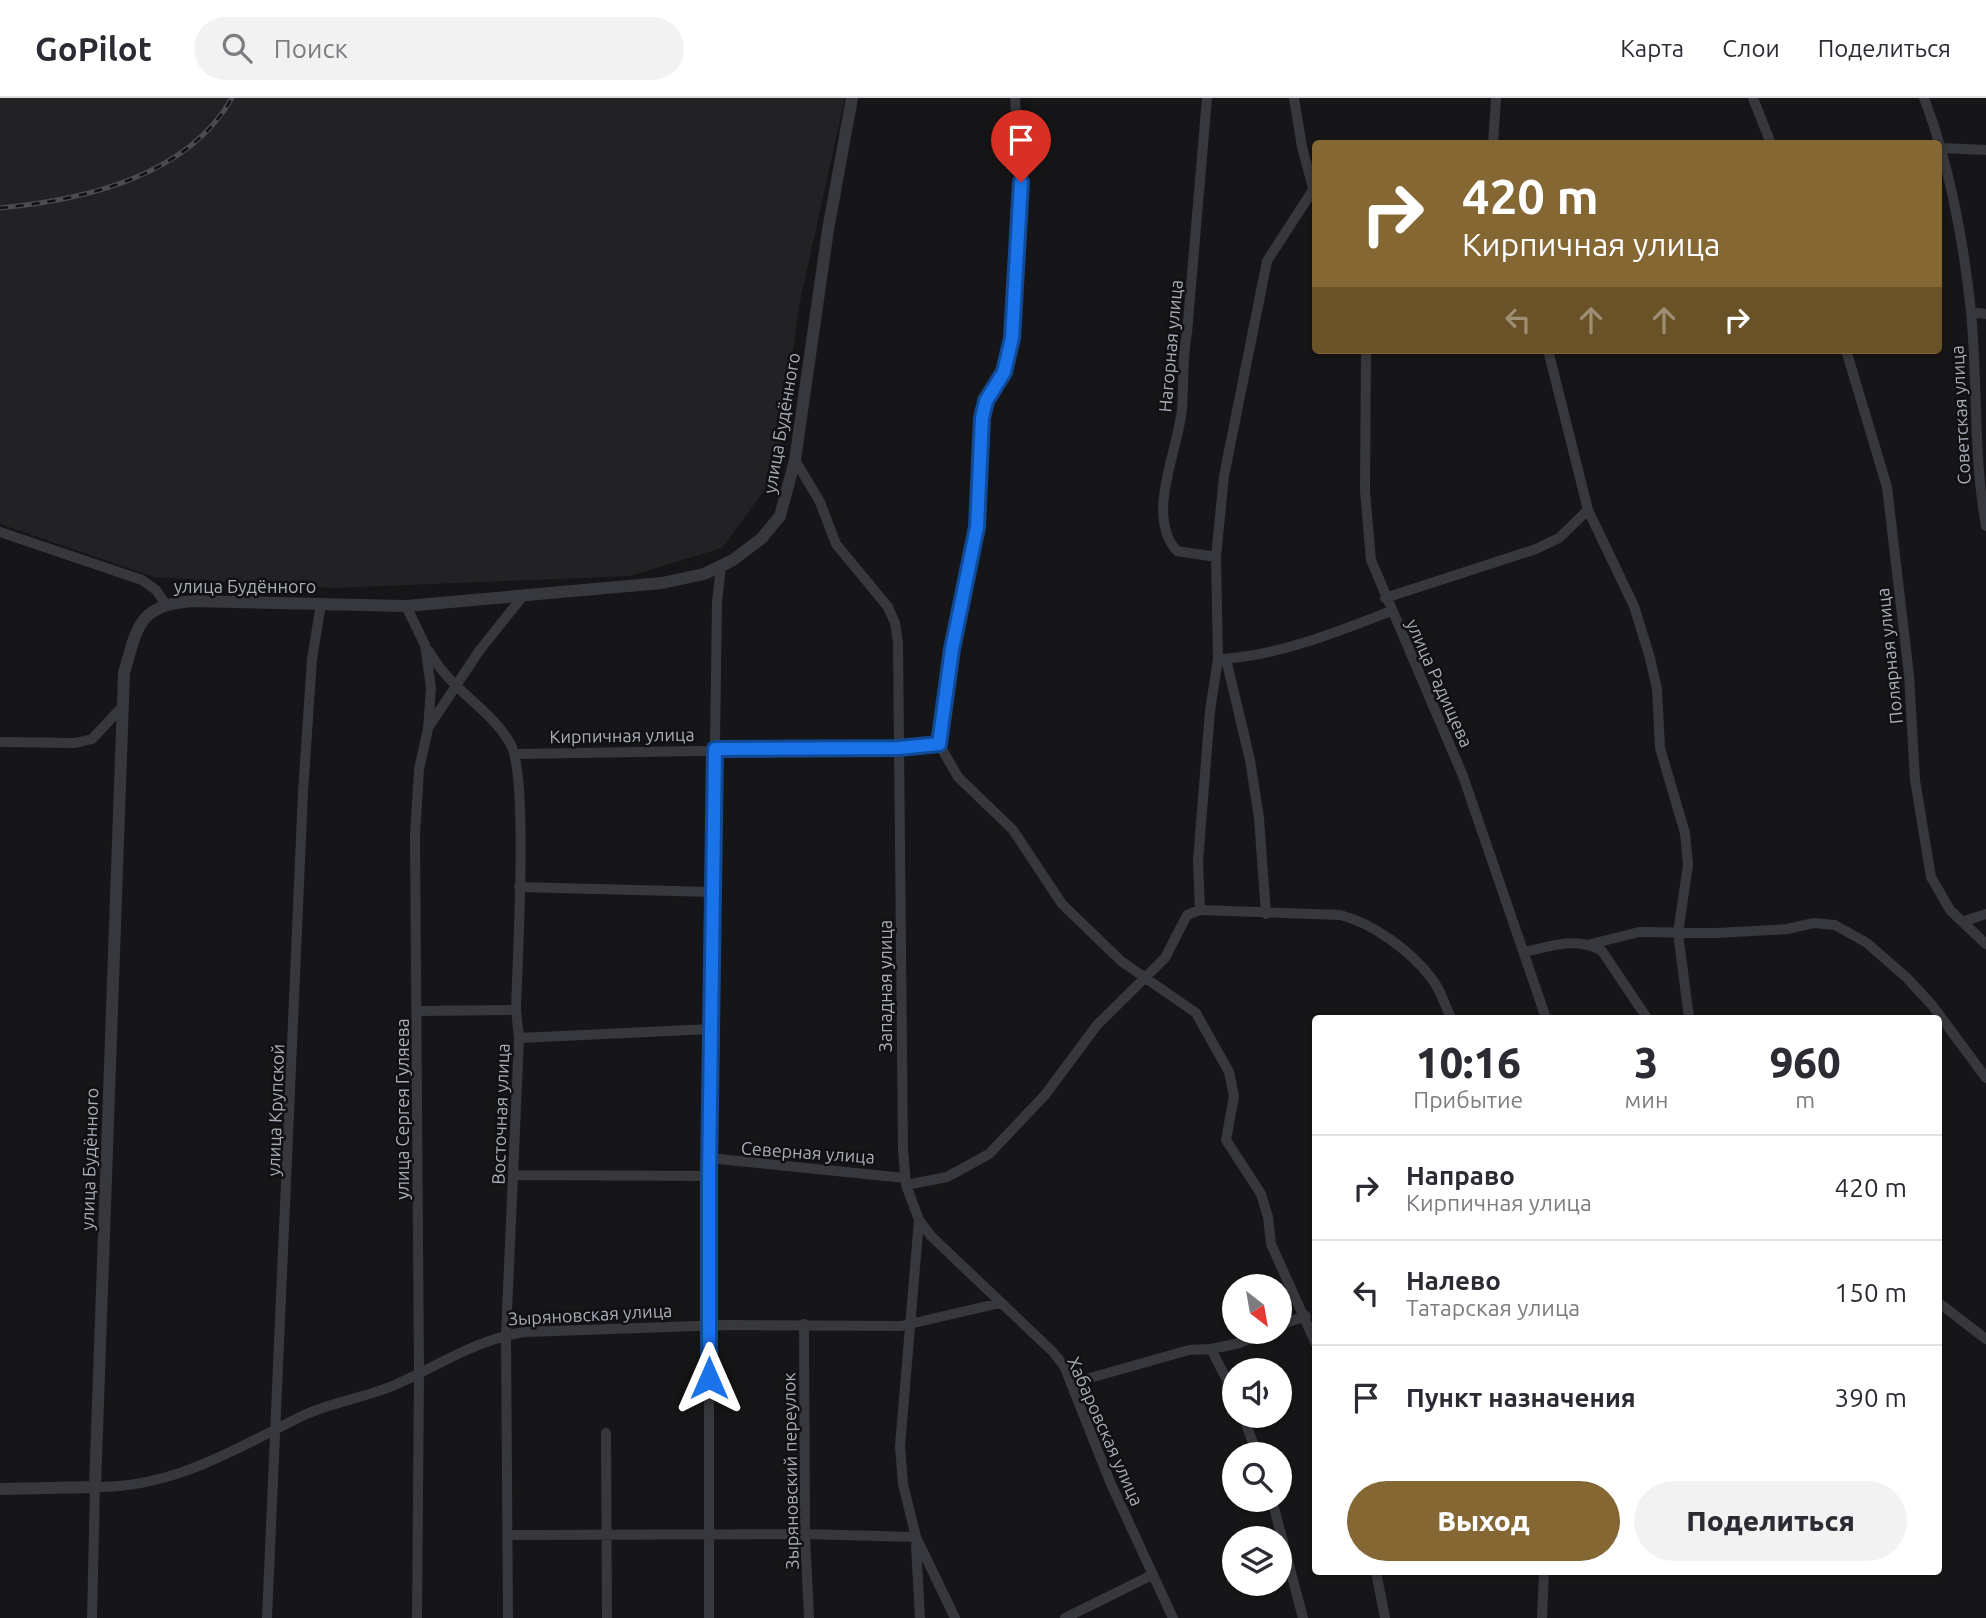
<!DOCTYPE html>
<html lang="ru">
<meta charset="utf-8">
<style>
:root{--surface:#fff;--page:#f2f2f3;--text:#2b2b33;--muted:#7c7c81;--line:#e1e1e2;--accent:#856733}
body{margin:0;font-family:Ubuntu,sans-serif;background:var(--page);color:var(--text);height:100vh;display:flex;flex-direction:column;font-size:26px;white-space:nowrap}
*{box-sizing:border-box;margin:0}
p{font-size:23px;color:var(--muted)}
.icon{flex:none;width:38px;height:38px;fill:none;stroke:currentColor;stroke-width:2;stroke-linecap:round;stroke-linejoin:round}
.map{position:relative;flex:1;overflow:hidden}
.details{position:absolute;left:1312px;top:917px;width:630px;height:560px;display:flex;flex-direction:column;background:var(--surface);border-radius:7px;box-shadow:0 2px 5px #0004}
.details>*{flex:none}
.top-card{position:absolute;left:1312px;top:42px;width:630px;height:214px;border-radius:7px;box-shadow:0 2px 5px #0004;background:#856733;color:#fff;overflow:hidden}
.needle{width:46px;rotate:149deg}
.controls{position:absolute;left:1222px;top:1176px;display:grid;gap:14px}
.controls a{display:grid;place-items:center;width:70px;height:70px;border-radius:50%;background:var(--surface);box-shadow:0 2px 5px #0004;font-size:35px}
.pin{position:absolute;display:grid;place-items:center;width:60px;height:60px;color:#fff;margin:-72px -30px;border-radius:50% 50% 50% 0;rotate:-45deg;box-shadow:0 0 7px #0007}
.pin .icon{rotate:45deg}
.me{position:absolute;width:77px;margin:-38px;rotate:0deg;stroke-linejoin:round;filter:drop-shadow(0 0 5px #0008)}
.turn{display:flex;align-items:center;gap:24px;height:147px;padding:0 35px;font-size:32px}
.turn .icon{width:91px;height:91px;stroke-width:2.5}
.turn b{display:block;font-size:49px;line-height:60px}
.lanes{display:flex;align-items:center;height:66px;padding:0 35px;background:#0003;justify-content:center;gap:35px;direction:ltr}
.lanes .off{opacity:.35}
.eta{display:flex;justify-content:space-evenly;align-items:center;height:119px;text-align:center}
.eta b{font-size:42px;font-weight:800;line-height:49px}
.button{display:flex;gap:14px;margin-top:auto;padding:14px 35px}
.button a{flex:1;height:80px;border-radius:42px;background:var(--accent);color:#fff;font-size:28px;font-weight:800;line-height:80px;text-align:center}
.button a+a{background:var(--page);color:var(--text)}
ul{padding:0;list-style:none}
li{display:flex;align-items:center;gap:21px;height:105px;padding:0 35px;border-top:2px solid var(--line)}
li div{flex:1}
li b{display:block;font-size:26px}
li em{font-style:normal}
header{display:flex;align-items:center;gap:42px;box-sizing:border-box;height:98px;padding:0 35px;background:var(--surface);border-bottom:2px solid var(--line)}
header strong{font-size:33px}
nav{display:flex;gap:38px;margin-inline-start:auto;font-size:24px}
.search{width:490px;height:63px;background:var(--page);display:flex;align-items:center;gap:18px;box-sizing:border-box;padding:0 24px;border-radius:38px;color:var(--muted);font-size:26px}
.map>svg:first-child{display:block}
</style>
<header>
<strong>GoPilot</strong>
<div class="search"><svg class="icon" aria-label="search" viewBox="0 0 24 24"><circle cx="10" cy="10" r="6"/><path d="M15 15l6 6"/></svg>Поиск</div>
<nav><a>Карта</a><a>Слои</a><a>Поделиться</a></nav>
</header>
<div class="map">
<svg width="1986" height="1520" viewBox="0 0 1986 1520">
<rect width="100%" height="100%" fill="#161618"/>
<!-- built -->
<path fill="#222225" d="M0,0H845L799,208L777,375L722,450L630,478L334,490L154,479L0,426Z"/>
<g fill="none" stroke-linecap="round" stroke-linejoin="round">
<!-- minor -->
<path stroke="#37383d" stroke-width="10" d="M1015,0L1021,110L1012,240L1004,274L986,303L982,320L977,429L952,551L939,646L958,679L1013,732L1062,806L1121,863L1196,915L1229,974L1234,998L1226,1042L1261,1096L1268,1119L1271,1146L1316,1246
M1207,0L1187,235C1182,261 1184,285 1182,311C1178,353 1145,418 1177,453L1216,459
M1294,0L1302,49L1316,101
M1753,0L1771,46
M1924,0C1949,65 1964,145 1971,214C1978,286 1973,357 1986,428
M1493,46L1496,0
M1942,50L1986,52
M1971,214L1986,216
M1366,252L1365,393L1371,462L1463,678L1546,920
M1548,252L1588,412L1634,508L1650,560L1657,591L1660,650L1685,735L1688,767L1678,835L1689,920
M1846,252L1887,389L1909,577L1915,682L1931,779L1950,812L1986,846
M795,362L820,404L836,446L888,509L895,525L898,545L903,1052L906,1087L919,1122L900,1348L903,1386L916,1439L955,1520
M0,434L142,482L156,492L165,505
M1385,500L1536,451L1559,440L1588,412
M406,508L425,547L431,590L428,631L419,671L415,737L419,1275L417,1520
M429,553C450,592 490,610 510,645C529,675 517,866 516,912L519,940L506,1237L508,1520
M1220,561C1278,558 1337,534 1391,513
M1226,561L1250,662L1259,720L1266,816
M428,630L479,553L523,498
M0,644L75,645L92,641L123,608
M515,656L899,650L939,646
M519,789L713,794
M1200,812L1198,763L1210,613L1218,561L1216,459L1224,378L1267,163L1313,92
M1964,823L1986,816
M1591,846L1639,834L1717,835L1787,831L1814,825L1835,827L1867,845L1907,880L1932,907L1986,980
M1524,854C1551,848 1578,838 1602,853L1647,920
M417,913L516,912
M519,940L711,931
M709,1060L905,1080
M513,1077L709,1078
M906,1087L947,1079L989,1056L1045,997L1097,927L1165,860L1187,817L1200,812L1340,817C1373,825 1412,854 1432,881C1441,892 1445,908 1451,920
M919,1122L931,1138L1053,1254L1064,1268L1111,1386L1173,1520
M1939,1205L1986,1241
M804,1226L805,1436L809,1520
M1279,1227L1306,1218
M1211,1251L1234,1296
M1072,1285L1189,1252L1211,1251L1240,1245L1265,1234
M1243,1318L1257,1356
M606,1335L607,1520
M1272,1402L1303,1520
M509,1437L805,1436L916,1439
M916,1447L920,1520
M1376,1474L1385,1520
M92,1520L95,1389C172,1390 234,1352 300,1319C330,1304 366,1300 397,1286C440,1267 477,1241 525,1234L726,1227L901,1228L1000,1205
M267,1520L303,694L312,561L321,506
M709,1520V1078L717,504L721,468
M1065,1520L1152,1477
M1542,1520L1544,1474"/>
<!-- tertiary -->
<path stroke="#37383d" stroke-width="12" d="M0,1391L95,1389L124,575C138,526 139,507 194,503L406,508L662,485L704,476L733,462L762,440L780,418L795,362L828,132L852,0"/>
<defs>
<path id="rail" d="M0,110C83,102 187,79 232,0"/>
</defs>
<!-- rail casing -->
<use href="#rail" stroke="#4a4c52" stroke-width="5"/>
<!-- rail -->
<use href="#rail" stroke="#111113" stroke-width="2.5" stroke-dasharray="8" stroke-linecap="butt"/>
</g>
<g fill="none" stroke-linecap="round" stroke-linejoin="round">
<defs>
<path id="route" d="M709,1280V1078L715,651L899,650L939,646L952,551L977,429L982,320L986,303L1004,274L1012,240L1021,84"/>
</defs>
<!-- route casing -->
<use href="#route" stroke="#114b97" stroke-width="18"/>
<!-- route -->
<use href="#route" stroke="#1a73e8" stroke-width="12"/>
</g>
<g text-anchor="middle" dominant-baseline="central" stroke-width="5" stroke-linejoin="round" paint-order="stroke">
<!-- street labels -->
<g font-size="18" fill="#a8adb8" stroke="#111113">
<text transform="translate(1170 248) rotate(-85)">Нагорная улица</text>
<text transform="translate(1960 317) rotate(-93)">Советская улица</text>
<text transform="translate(781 325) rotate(-80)">улица Будённого</text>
<text x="245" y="488">улица Будённого</text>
<text transform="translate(1889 558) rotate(-96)">Полярная улица</text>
<text transform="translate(1440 585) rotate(66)">улица Радищева</text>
<text transform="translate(622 637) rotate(-1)">Кирпичная улица</text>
<text transform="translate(885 888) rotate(-90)">Западная улица</text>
<text transform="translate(402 1011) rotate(-90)">улица Сергея Гуляева</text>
<text transform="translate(275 1012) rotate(-88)">улица Крупской</text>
<text transform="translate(500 1016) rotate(-88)">Восточная улица</text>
<text transform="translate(808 1054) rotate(4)">Северная улица</text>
<text transform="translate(89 1061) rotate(-88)">улица Будённого</text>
<text transform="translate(590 1216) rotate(-3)">Зыряновская улица</text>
<text transform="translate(1106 1333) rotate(66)">Хабаровская улица</text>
<text transform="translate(790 1373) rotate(-91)">Зыряновский переулок</text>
</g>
</g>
</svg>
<div class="controls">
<a><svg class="needle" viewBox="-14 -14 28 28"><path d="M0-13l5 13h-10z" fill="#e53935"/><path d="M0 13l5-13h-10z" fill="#7c7c81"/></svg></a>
<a><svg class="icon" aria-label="sound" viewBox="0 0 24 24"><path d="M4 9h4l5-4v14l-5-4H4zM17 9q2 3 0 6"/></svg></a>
<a><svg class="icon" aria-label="search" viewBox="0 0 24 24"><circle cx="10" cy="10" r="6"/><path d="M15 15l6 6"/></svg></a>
<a><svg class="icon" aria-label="layers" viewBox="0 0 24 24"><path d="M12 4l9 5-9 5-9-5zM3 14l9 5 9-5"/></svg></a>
</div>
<div class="pin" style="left:1021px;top:84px;background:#d93025"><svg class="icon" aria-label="arrive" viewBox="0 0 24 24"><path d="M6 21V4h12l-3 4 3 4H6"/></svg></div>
<svg class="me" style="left:709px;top:1280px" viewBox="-20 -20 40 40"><path d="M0-17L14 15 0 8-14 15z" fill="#1a73e8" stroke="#fff" stroke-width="4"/></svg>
<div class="top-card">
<div class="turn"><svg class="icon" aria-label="right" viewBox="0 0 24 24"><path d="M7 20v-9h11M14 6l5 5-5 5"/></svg><div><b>420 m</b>Кирпичная улица</div></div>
<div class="lanes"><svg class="icon off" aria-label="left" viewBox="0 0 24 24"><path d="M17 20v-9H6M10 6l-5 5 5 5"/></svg><svg class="icon off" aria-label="ahead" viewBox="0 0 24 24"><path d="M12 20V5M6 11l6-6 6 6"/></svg><svg class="icon off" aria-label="ahead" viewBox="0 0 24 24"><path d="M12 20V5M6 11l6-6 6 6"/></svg><svg class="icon" aria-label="right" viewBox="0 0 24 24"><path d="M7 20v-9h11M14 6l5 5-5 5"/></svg></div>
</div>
<section class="details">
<div class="eta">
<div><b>10:16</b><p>Прибытие</p></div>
<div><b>3</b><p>мин</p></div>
<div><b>960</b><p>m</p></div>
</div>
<ul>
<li><svg class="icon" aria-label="right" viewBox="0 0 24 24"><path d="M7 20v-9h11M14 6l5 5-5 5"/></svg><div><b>Направо</b><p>Кирпичная улица</p></div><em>420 m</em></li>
<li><svg class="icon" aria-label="left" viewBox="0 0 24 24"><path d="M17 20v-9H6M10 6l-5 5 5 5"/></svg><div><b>Налево</b><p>Татарская улица</p></div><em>150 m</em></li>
<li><svg class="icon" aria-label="arrive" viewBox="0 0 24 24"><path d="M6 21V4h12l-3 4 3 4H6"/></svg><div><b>Пункт назначения</b></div><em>390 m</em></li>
</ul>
<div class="button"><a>Выход</a><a>Поделиться</a></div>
</section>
</div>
